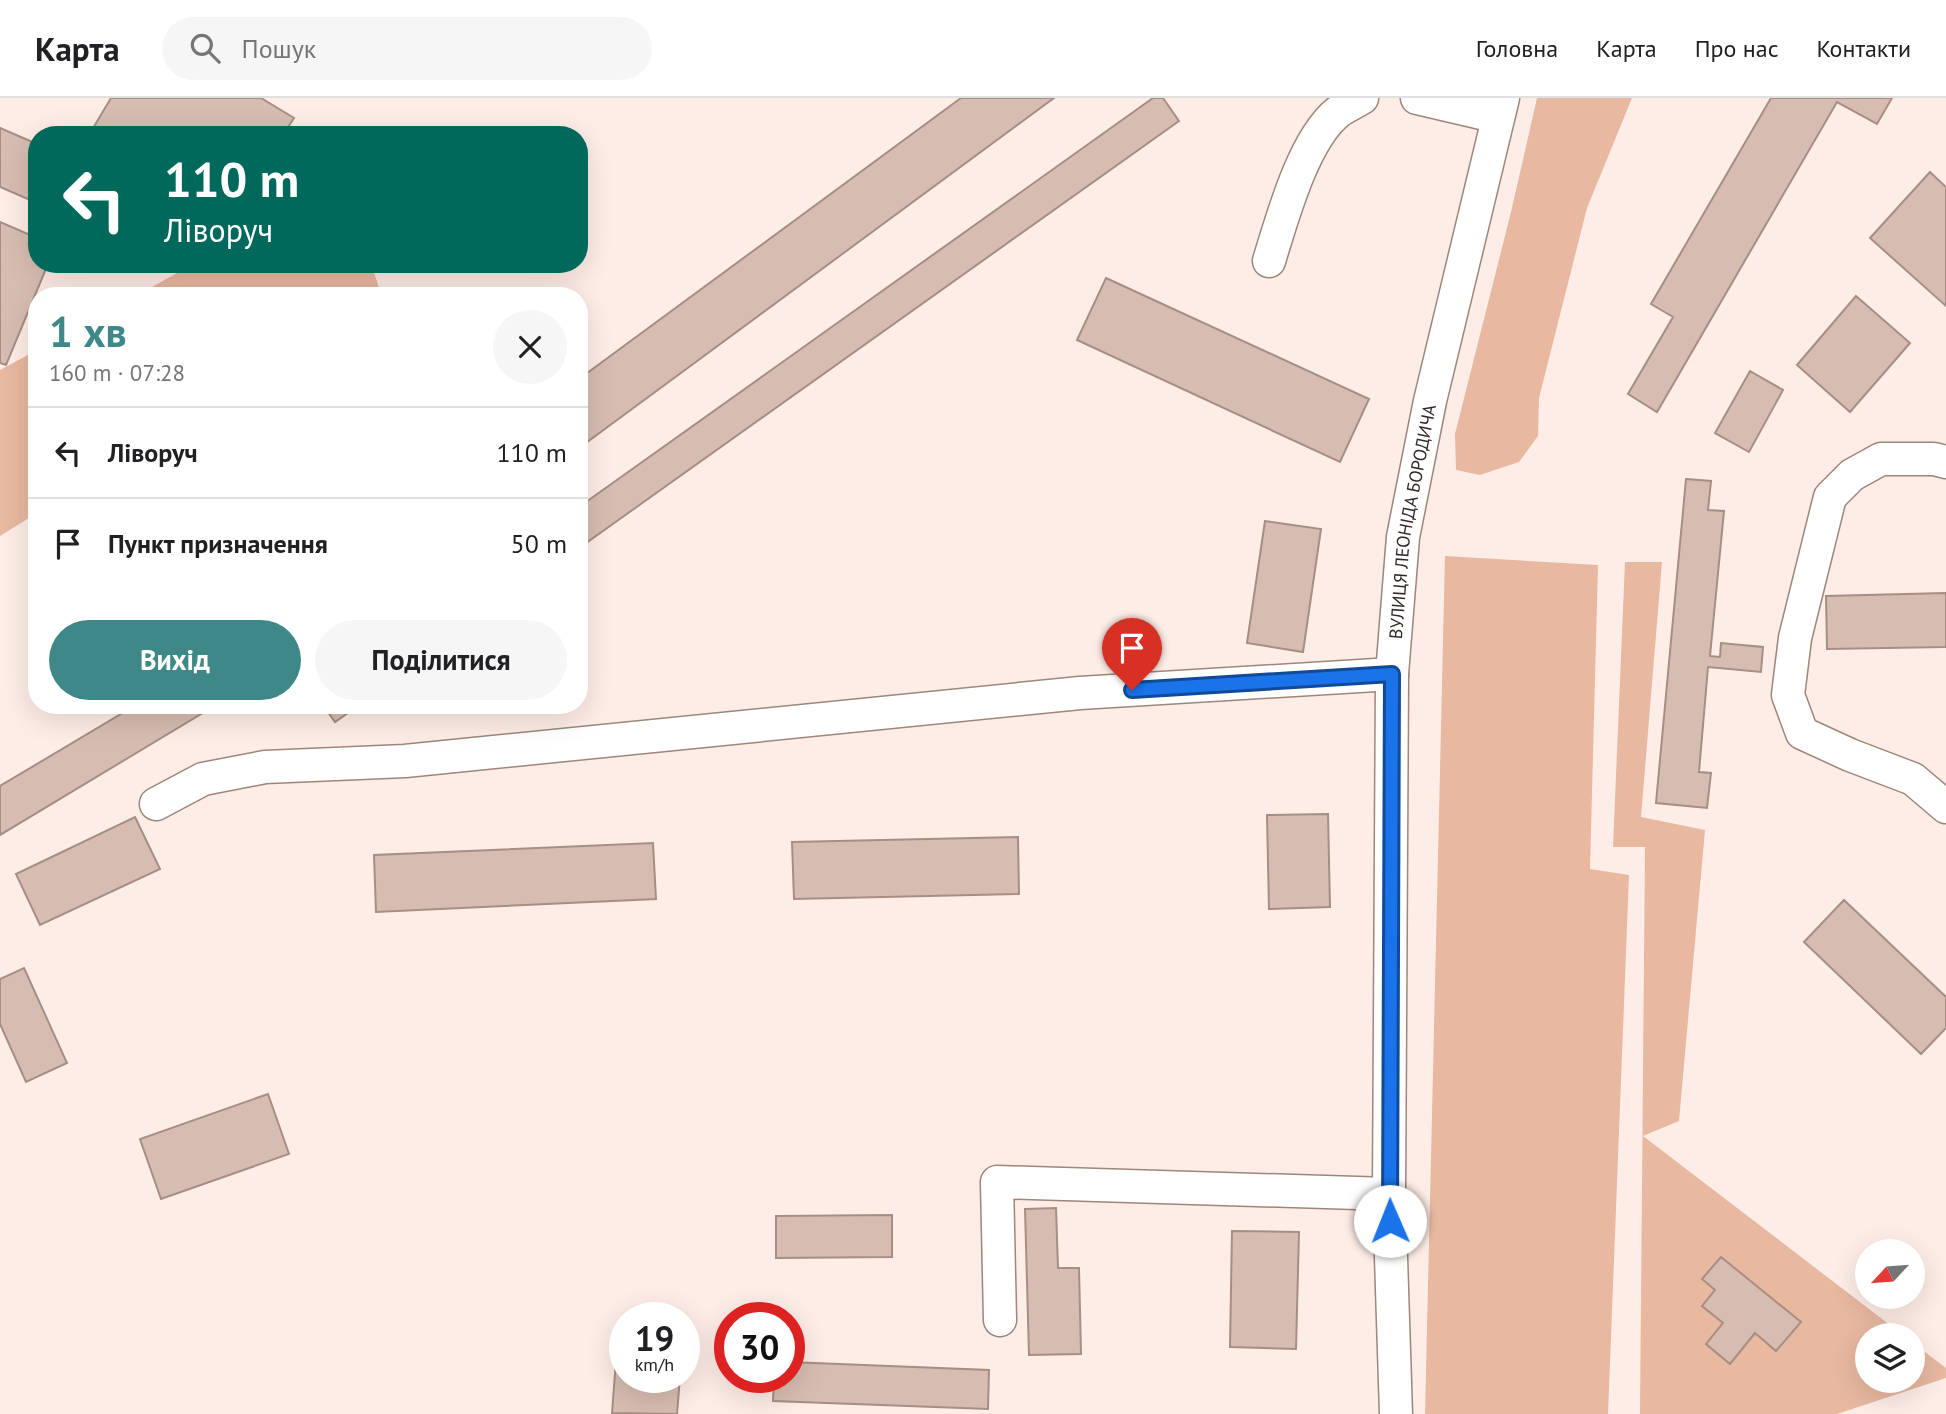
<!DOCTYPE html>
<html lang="uk">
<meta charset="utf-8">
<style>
:root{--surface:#fff;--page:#f6f6f6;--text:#202124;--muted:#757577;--line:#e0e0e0;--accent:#3f8888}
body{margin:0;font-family:"PT Sans",sans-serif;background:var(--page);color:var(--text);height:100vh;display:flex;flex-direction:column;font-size:26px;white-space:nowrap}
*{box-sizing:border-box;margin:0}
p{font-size:23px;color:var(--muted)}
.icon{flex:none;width:38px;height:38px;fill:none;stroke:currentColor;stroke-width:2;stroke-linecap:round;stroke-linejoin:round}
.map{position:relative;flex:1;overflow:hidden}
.sheet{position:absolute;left:28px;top:189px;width:560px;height:427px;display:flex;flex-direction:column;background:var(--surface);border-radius:28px;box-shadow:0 7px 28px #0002}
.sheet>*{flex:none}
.banner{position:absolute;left:28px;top:28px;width:560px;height:147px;border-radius:28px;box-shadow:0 7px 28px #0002;background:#00695c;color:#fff;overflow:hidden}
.needle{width:46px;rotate:244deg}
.buttons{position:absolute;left:1855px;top:1141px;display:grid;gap:14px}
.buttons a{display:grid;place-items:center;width:70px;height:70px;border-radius:50%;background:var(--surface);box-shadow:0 7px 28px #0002;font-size:35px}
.speed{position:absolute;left:609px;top:1204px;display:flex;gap:14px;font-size:35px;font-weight:700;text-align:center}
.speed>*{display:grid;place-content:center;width:91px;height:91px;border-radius:50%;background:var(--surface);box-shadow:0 7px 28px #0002;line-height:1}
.speed small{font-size:18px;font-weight:400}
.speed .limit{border:10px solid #d22;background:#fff;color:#111}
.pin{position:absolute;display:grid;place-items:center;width:60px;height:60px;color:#fff;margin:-72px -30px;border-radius:50% 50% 50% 0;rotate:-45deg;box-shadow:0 0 7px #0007}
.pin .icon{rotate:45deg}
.me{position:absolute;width:77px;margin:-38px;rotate:359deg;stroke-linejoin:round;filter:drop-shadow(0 0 5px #0008)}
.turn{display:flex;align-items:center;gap:24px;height:147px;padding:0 21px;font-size:32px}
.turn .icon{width:91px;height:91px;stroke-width:2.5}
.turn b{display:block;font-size:49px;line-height:60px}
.round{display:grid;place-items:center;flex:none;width:74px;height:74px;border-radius:37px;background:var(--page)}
.overview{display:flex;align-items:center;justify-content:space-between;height:119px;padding:0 21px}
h1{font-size:42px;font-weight:700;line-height:52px;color:var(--accent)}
.action{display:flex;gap:14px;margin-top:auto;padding:14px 21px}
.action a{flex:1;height:80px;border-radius:42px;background:var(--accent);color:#fff;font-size:28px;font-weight:700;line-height:80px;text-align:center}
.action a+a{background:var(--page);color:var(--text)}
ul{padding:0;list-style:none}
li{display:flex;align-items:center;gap:21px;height:91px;padding:0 21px;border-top:2px solid var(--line)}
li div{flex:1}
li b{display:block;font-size:26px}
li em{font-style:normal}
header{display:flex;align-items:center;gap:42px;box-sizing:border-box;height:98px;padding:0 35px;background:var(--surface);border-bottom:2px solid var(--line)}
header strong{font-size:33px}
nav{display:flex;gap:38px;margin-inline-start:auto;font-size:24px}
.search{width:490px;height:63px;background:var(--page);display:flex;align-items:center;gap:18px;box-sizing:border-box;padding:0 24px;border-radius:38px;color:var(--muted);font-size:26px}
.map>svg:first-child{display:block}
</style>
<header>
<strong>Карта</strong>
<div class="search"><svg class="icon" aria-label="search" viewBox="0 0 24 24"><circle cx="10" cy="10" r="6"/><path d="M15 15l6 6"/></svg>Пошук</div>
<nav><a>Головна</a><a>Карта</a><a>Про нас</a><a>Контакти</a></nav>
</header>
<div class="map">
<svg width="1946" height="1316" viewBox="0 0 1946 1316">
<rect width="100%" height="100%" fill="#feede6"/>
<!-- green -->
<path fill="#e8b8a1" d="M1537,0H1632L1587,110L1539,300L1538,338L1519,364L1480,377L1456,372L1455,336L1511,114Z
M193,166H371L382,198H136Z
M37,252V415L0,438V272Z
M1445,458L1598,467L1590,771L1629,777L1608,1316H1425Z
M1625,464H1662L1641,719L1705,732L1679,1023L1643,1038L1903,1237H1867V1283H1913V1245L1946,1270V1280L1837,1316H1640L1645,749H1613Z"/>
<!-- building -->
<path fill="#d7bdb1" stroke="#a78e83" stroke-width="2" d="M111,0H261L294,20L283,37H89Z
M961,0H1054L579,350V281Z
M1153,0H1163L1179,23L579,450V409Z
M1771,0H1892L1877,26L1837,4L1657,314L1628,296L1673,219L1651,206Z
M0,30L37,46V105L0,89Z
M1930,74L1946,89V208L1870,140Z
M0,124L37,140V166H48L6,267L0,265Z
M1106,180L1369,301L1340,364L1077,242Z
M1856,198L1910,245L1850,314L1797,267Z
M1750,273L1783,292L1749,354L1715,335Z
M1686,381L1711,383L1708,412L1724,413L1710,558L1720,559L1721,545L1763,549L1761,574L1708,569L1699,674L1711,675L1707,710L1656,705Z
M1265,423L1321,431L1303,554L1247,545Z
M1946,495V549L1827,551L1826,498Z
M136,607H216L0,737V688Z
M323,607H359L335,624Z
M1328,716L1330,809L1269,811L1267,717Z
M135,719L160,771L40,827L16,776Z
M1018,739L1019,796L794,801L792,744Z
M653,745L656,801L376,814L374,757Z
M1844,802L1946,899V930L1921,956L1804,844Z
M24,870L67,965L26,984L0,926V881Z
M268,996L289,1056L161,1101L140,1041Z
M1056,1110L1058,1170H1079L1081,1256L1029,1257L1025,1111Z
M892,1117V1159L776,1160V1118Z
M1232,1133L1299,1134L1296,1251L1230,1249Z
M1721,1159L1801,1224L1776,1253L1755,1235L1730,1266L1706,1246L1723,1225L1702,1208L1715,1192L1702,1181Z
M616,1262L625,1263V1279H680L677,1316L612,1315Z
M789,1264L989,1272L988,1311L773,1303L774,1279H789Z"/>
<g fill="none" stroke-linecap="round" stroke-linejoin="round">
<defs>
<g id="minor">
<path d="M1417,0L1498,19"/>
<path d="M1269,163C1282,121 1303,42 1338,14C1345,9 1354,5 1362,0"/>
<path d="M1946,364L1934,361H1881L1852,377L1830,399L1795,540L1788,597L1802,635L1850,657L1913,681L1946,709"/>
<path d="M156,706L203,681L265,669L405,663L1080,595L1392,576"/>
<path d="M1000,1222L997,1084L1389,1096"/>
<path id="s1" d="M1396,1316L1389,1096L1392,576L1403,439L1430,303L1503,0"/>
</g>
</defs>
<!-- minor casing -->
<use href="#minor" stroke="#9e867a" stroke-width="35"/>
<!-- minor -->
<use href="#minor" stroke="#fff" stroke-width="32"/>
</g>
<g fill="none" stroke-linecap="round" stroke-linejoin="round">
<defs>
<path id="route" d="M1132,592L1392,576L1390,1123"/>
</defs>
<!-- route casing -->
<use href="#route" stroke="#114b97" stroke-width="18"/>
<!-- route -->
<use href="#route" stroke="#1a73e8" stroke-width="12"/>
</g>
<g text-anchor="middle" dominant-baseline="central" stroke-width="7" stroke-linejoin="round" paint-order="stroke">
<!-- street labels -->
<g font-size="18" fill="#332924" stroke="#fefefe">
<text stroke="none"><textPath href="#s1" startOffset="894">ВУЛИЦЯ ЛЕОНІДА БОРОДИЧА</textPath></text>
</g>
</g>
</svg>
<div class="buttons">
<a><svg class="needle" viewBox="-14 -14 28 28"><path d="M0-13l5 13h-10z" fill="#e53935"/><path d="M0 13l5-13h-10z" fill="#757577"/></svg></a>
<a><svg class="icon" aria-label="layers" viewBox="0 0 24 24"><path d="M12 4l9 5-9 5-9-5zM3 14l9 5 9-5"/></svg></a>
</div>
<div class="speed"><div>19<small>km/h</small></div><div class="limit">30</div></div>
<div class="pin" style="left:1132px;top:592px;background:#d93025"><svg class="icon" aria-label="arrive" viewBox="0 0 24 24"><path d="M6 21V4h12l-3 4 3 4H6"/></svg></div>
<svg class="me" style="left:1390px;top:1123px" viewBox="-20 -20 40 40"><circle r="19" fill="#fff"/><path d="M0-13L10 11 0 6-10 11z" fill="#1a73e8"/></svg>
<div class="banner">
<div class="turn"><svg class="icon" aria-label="left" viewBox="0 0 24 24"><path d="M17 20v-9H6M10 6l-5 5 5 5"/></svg><div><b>110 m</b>Ліворуч</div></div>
</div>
<section class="sheet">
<div class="overview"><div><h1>1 хв</h1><p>160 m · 07:28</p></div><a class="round"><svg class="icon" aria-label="close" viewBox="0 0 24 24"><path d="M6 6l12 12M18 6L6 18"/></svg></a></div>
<ul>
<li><svg class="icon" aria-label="left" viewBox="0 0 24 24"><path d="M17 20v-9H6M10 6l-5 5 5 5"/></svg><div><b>Ліворуч</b></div><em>110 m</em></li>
<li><svg class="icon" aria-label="arrive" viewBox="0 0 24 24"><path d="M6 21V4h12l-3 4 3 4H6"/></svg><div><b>Пункт призначення</b></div><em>50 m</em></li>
</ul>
<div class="action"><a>Вихід</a><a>Поділитися</a></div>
</section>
</div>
